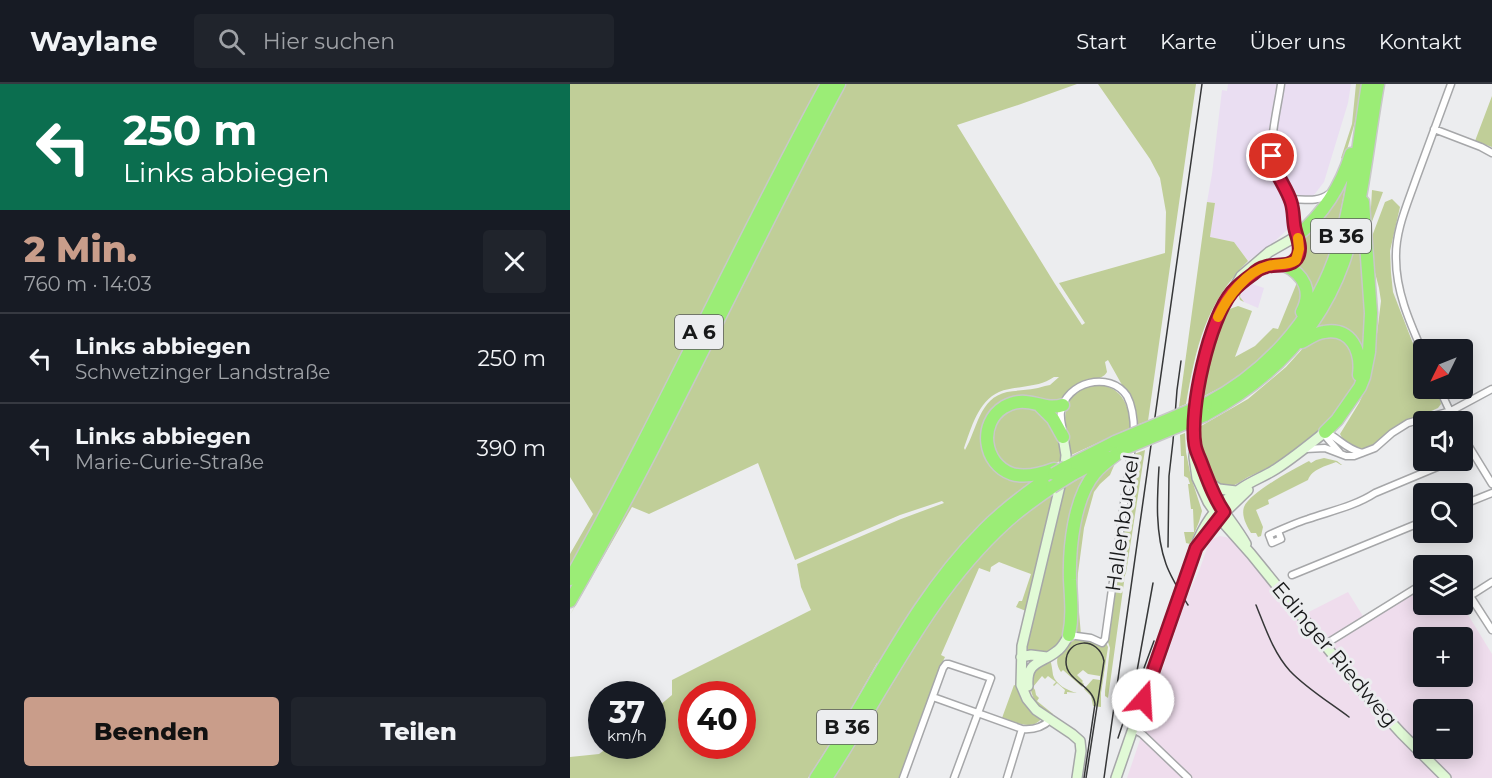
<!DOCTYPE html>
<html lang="de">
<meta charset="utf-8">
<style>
:root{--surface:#171b24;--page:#20242c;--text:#f1f3f6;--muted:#9ea1a6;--line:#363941;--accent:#c99d8a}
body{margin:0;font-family:Montserrat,sans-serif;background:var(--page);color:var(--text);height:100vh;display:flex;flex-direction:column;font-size:22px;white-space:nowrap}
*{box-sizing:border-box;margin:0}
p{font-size:20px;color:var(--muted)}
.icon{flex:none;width:33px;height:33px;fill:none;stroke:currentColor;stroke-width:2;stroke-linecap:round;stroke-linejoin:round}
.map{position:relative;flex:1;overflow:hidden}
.details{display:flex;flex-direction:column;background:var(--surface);width:570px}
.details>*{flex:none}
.top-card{background:#0b6e4f;color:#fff;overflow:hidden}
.needle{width:39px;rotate:227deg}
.controls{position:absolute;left:843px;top:255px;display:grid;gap:12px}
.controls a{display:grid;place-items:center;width:60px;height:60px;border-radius:6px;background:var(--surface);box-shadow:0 3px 15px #0003;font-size:30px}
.speed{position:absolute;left:18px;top:597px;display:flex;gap:12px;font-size:30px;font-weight:700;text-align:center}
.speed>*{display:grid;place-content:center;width:78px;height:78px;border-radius:50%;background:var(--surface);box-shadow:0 3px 15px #0003;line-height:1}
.speed small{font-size:15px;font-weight:400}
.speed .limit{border:9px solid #d22;background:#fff;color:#111}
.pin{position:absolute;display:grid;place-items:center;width:51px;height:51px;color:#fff;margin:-26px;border:3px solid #fff;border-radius:50%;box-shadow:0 2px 6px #0007}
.me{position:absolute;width:66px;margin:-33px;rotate:19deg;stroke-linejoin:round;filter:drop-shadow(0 0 4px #0008)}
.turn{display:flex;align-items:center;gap:21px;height:126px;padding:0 24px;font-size:27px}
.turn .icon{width:78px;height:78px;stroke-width:2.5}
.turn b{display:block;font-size:42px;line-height:51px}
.round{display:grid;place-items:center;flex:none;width:63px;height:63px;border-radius:6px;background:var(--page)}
.head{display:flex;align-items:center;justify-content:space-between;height:102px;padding:0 24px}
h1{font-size:36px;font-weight:800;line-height:45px;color:var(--accent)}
.button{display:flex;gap:12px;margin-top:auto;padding:12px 24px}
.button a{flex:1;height:69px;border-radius:6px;background:var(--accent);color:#111;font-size:24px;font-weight:800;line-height:69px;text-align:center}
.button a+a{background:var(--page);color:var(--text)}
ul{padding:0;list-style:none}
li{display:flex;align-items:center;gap:18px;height:90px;padding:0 24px;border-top:2px solid var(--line)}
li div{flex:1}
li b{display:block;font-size:22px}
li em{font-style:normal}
header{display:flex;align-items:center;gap:36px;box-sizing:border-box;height:84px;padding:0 30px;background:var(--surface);border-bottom:2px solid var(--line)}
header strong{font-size:28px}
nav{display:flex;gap:33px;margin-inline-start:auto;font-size:21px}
.search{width:420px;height:54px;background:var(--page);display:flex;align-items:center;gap:15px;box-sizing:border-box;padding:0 21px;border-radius:6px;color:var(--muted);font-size:22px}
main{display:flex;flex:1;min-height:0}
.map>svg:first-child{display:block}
</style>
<header>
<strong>Waylane</strong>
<div class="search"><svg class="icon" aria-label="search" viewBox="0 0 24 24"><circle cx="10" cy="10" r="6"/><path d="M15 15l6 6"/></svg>Hier suchen</div>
<nav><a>Start</a><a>Karte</a><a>Über uns</a><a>Kontakt</a></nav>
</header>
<main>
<section class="details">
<div class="top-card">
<div class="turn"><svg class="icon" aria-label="left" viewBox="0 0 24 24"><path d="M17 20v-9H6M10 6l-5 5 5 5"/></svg><div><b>250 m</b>Links abbiegen</div></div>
</div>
<div class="head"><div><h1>2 Min.</h1><p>760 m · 14:03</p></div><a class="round"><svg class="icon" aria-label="close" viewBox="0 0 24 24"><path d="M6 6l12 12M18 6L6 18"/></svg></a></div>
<ul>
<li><svg class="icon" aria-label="left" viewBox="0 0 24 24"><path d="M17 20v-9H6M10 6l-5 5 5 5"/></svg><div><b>Links abbiegen</b><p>Schwetzinger Landstraße</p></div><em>250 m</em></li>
<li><svg class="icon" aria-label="left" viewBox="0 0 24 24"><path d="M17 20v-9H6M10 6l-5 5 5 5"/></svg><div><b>Links abbiegen</b><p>Marie-Curie-Straße</p></div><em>390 m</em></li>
</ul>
<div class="button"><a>Beenden</a><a>Teilen</a></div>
</section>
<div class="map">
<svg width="922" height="694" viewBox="0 0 922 694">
<rect width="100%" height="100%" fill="#ecedef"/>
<!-- commercial -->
<path fill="#eadef2" d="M658,0H781L778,19L754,98L744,111L735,113L726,109L715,117L717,123L718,145L705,157L678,177L664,158L639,153L645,119L637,118L642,90L652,6L657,7Z
M679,199L694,204L688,224L674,218L670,213L672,205Z"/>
<!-- industrial -->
<path fill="#efdded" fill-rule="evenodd" d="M650,452L660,454L727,534L778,508L796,537L853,505L854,520L892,521L922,570V694H557L573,647L572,645L617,513L629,487L640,456ZM854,554H892V592H854ZM854,626H892V664H854Z"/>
<!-- green -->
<path fill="#c0ce98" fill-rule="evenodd" d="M0,0H250C164,160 87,324 0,483V470L23,430L0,393Z
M276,0H507L451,20L387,41L485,200L512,241L515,239L489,199L595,169L596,128L590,94L580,75L528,0H626L578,337L566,341L561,317L538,276L535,278L537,288C531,298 517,294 507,300C500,305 495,312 490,318L422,328L418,375L465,396C445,410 426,426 409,443C369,483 337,531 308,579H307L274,637L238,694H0V673L29,670L40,662H82L83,627L102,611V596L241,526L231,503L227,480L331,435L374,419L372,417L330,431L225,476L188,379L79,430L62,423L0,531L50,438L200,144ZM484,293H489L480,301L475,302C463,306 450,306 437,308C409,314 407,346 395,366L394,364C401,345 408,317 429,308C436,305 444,304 452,303C464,301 474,300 484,293ZM122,610H172V662H122Z
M786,0H792L785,38L774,76L771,74L782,40Z
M922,12V63L905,57Z
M777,92C770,133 762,174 741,211L721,181L729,153Z
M802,106L813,108L800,143V140Z
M822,115L830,123L820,167L821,189L823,208L842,257L853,281L854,304L865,305L870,314L871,320L868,324C855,330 840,334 828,341C818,347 811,357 802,362C790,369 775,361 770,350L789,319L797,302L805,266L811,217L809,204L804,185L801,155L815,118Z
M637,118L645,119L640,153L664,158L678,177C635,220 626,263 616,320L609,323Z
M789,143L796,214L794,268L786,254L746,244L761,219Z
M705,183C718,184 729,189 733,203C735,210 735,218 731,225C721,247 691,276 672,290C659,300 646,306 632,313C638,283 644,254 657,226L668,222L682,227L665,273L685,262L703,244L708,245L728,196C715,179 695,183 681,197C676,202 671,205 670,213L674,218L670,216C664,200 691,185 705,183Z
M753,249L775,254C779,262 788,274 788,283C787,324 728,368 695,385C690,388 684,390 678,393C671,397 666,401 658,404C654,403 648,401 644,399C632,391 631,355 631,342L678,315L716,283L735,262Z
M523,301C551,300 558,319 562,343L499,372C496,343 485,311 523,301Z
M448,322L470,325L488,347L492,376C483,381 462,389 451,387C423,383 411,351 431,331C436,326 443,324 448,322Z
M615,349L616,368L621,393L632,427L629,438L620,460L616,459L614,448H624L623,425H621L618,400H620L618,394L614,392V372H611L610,351Z
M575,366L556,489L555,491L538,614L535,612V607L540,564L537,555L564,370Z
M754,374L767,377L772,381H771L766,378C756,382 742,385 738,396L698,416L699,420L686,426L693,443L691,452L688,453L686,449H681C677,442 671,432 674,423C680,408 724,385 739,377L741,379L746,376Z
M546,377L540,391L530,400L524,408L514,444L508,489L507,505L511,551L503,549L502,501L508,438L521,399Z
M519,387L510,405L500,536C495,549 490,567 475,570C469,571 461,569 455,569V562L494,404L504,397L503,396Z
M486,409L456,527L446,523L449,517H452L461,490L429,478L421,483L420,488L409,484L371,571L375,573L370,583L360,619L332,694H264C283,664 302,630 321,602C330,589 336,575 345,562C382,504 426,445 486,409Z
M504,554L520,557L532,561L536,559L538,563L531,609V623L523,622L521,612L514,605L523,595L530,596V592L518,590L513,586L507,591L513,597L512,598L514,600L512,603L493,586L491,588C481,574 492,562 504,554Z
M480,576C482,581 482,585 483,591C485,600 498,607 507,609L497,608V610H494L495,606L487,599L484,602L483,601L486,598L478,592L475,595L472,592L463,603L465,606L466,611L469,614L467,617L483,630L481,631L475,626L474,628C460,612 459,607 462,587Z
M444,601L449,603L461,625L471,635C462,647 444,638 432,634Z"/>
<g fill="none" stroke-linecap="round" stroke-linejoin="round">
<defs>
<path id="street" d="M711,0C708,23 697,63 704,85C708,97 718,106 721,118C724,129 723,140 727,151
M864,45L911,63L922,69
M720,115C734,115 747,119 759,110
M854,271C841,241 826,209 826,175C825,147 837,121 846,95C858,63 869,32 881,0
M869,304L885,338
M493,347C492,341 490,334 491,328C495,298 540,286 557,312C563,323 564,337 564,349
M755,348L757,354L770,369
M756,348C770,355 774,364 792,369
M892,351L922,400
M735,365L755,364L776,372H784L805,364L822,349L838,339L881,327L922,305
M892,373L903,369
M892,421L922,409
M708,447L711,455L702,459L699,451C712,445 725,439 738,435C761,427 785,422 805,409L884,376
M872,482V481
M722,491L854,437
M922,498L900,512L922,546
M499,551L521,554L532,559L535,555L562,362
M754,561L854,499
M363,613L452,645C463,646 472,644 480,636
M563,645L572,650L618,694
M333,694L373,584L376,580H379L421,594L384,694
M437,694L452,645"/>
<path id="secondary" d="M663,207C673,199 682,188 694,183C700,181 706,182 713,181C730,179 731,165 727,152L699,168L671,192L650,229L642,249L634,276L625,325V362L624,373L627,394L638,418L649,434L681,470L789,603L831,649L876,694
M493,353L496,371L495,381L452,562L451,601L457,615L466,626L502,650L510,657L511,667L507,694
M626,364C632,379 635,395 642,409C652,427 666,442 676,460
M638,398L649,405L666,407
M632,458L649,434L678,406
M451,573L461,571L477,573
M458,602C456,576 472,580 487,567C493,563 495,557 499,551
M546,694L628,456C638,433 652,416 673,403C684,396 695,392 706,385C723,374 739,361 755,348"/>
<path id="highway" d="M727,152C753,130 771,103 781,70
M714,181C734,190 743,208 732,228
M732,258C740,254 745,249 754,248C781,243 792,267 789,291
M636,320C695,289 741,239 764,176C784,120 788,58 798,0
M470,322L483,335L493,353
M635,331C698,297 748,249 773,179C793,122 797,60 808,0
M755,348L767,336L790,303L794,293L799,268L801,229L793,118
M496,383L545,358
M484,385C471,390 456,394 442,390C413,380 408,339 434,323C458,309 472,328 493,321
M503,390L536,373
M0,495C91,333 168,163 257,0
M0,517C97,348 177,171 269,0
M499,551C503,532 501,515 500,496C499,463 504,414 525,389C533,379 544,373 553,365
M246,694C301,612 342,518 413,447C434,425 459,407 484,390
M256,694C314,608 357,510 435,439C449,426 466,414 482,403"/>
</defs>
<!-- street casing -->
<use href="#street" stroke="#a6a7a9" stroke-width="9"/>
<!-- secondary casing -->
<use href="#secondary" stroke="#a6a7a9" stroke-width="12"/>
<!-- highway casing -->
<use href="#highway" stroke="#c8c8c8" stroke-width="15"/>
<!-- street -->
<use href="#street" stroke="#fff" stroke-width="6"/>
<!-- secondary -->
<use href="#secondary" stroke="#e1fad6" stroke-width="9"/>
<!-- highway -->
<use href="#highway" stroke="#9bed76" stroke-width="12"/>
<!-- tram -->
<path stroke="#363738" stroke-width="1.5" d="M514,694L525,620C523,601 496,597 496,578C496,554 529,552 534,577L516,694"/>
<!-- rail -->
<path stroke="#363738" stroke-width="1.5" d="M589,383C587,415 585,449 596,480C601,494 610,508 618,521
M598,463L599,392L603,357L607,306L611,277
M686,521C695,543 703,568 720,587C736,604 759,618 779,633
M574,584L584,557
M548,654L563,609L583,499
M534,694L632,0"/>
<defs>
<path id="highway-bridge" d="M545,358L636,320
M553,365L635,331
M484,390L496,383
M482,403L503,390"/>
</defs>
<!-- highway-bridge casing -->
<use href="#highway-bridge" stroke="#c8c8c8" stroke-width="15" stroke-linecap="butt"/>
<!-- highway-bridge -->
<use href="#highway-bridge" stroke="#9bed76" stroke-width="12"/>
</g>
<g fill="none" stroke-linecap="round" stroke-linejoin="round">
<defs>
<path id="route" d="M573,616L626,464L654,428C643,412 638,396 631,378C629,373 626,367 625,361C619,325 639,236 662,208C668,201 676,195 683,190C686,187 691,184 695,183C705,179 722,185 728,172C732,163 727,154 725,145C723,137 724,127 721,118C716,102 704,90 702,72"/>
</defs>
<!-- route casing -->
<use href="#route" stroke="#92132f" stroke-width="15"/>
<!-- route -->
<use href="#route" stroke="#e11d48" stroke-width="10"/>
<!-- slow -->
<path stroke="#f59e0b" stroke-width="10" d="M648,233C657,213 677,187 698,182C708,179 717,182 726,176L729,165L728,154"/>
</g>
<g text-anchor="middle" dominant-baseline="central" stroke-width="6" stroke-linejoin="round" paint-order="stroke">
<!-- shield labels -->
<g fill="#ecedef" stroke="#58595a" stroke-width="1.5">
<rect x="741" y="135" width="60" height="34" rx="4.5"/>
<rect x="105" y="231" width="48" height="34" rx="4.5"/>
<rect x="247" y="626" width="60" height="34" rx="4.5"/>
</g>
<g font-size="20" font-weight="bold" fill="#18191a">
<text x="771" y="152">B 36</text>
<text x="129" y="248">A 6</text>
<text x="277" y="643">B 36</text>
</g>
<!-- street labels -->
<g font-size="21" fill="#18191a" stroke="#ecedef">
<text transform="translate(552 439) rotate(-82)">Hallenbuckel</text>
<text transform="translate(765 570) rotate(50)">Edinger Riedweg</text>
</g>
</g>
</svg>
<div class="controls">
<a><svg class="needle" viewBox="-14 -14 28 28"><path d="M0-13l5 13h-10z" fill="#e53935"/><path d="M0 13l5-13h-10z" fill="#9ea1a6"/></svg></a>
<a><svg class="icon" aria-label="sound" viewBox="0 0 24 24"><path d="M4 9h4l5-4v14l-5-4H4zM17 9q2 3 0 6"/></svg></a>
<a><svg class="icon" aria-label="search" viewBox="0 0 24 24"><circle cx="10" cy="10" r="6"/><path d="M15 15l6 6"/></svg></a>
<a><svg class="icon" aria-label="layers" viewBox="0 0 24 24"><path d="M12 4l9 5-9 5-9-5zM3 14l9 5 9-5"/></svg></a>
<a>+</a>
<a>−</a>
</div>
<div class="speed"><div>37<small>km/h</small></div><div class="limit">40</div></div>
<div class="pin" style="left:702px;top:72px;background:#d93025"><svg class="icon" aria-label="arrive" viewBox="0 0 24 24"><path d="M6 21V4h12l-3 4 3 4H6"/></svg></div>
<svg class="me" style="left:573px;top:616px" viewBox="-20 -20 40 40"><circle r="19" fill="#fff"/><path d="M0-13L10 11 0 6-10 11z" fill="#e11d48"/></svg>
</div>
</main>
